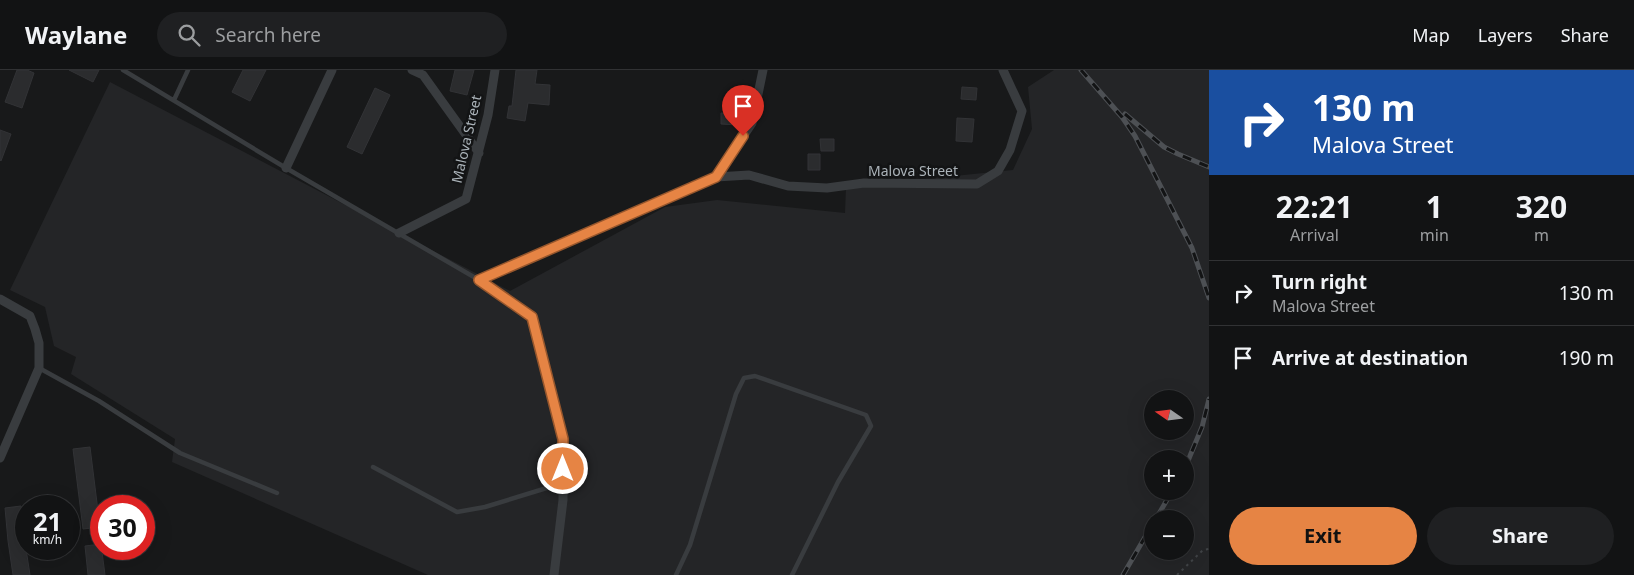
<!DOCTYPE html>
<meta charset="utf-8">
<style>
:root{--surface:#121314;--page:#1f2022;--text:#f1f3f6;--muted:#9c9ea0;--line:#313234;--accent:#e68444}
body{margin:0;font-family:"Noto Sans",sans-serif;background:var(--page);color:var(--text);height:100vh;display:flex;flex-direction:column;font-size:19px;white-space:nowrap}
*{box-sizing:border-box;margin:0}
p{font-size:16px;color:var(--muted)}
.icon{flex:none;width:28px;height:28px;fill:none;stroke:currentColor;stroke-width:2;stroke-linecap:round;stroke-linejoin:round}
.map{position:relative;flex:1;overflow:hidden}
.details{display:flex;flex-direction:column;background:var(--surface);width:425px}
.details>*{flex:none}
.top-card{background:#1a4fa0;color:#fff;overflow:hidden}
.needle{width:32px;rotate:284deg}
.fabs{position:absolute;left:1144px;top:320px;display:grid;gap:10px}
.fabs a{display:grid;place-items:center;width:50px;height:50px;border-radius:50%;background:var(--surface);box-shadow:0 5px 20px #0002,0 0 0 1px var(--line);font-size:25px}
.speed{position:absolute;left:15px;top:425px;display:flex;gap:10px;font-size:25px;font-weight:700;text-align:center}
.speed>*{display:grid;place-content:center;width:65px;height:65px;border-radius:50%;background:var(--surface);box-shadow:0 5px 20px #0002,0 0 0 1px var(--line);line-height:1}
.speed small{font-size:12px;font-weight:400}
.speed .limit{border:8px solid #d22;background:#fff;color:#111}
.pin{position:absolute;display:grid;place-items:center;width:42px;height:42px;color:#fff;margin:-51px -21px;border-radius:50% 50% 50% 0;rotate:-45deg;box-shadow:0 0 5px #0007}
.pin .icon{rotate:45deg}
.me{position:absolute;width:55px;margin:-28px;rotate:0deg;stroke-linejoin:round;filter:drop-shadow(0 0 4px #0008)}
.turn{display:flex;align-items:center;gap:18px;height:105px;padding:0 20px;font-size:22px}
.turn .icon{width:65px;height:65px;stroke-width:2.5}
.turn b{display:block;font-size:35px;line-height:42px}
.eta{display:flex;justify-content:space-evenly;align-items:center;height:85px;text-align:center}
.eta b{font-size:30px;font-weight:700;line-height:35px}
.primary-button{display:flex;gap:10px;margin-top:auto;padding:10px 20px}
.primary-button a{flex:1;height:58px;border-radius:30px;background:var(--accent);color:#111;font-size:20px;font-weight:700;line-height:58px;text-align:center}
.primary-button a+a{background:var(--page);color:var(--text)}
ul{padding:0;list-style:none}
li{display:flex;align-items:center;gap:15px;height:65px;padding:0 20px;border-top:1px solid var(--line)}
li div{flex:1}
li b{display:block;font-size:19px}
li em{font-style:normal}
header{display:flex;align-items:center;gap:30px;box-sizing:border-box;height:70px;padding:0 25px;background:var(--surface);border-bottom:1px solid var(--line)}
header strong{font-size:24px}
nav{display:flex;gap:28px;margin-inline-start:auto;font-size:18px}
.search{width:350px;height:45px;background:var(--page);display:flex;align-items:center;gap:12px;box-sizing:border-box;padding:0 18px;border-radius:28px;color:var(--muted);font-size:19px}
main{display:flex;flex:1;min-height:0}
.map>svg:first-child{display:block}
</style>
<header>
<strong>Waylane</strong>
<div class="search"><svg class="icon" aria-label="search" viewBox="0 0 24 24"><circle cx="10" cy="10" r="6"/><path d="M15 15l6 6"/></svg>Search here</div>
<nav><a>Map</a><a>Layers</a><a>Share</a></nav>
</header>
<main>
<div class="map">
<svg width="1209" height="505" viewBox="0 0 1209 505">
<rect width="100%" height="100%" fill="#18191a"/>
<!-- built -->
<path fill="#242527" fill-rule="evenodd" d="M1054,0H1209V505H428L172,392L175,369L71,304L76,287L54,276L45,237L10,220L110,12L510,221L665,137L717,130L845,143L846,117L1013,100L1032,59L1028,17ZM1152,329H1185V361H1152ZM1152,389H1185V421H1152ZM1152,449H1185V481H1152Z"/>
<!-- building -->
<path fill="#2b2c2e" stroke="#323336" d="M17,0H27L34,3L22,38L5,32Z
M69,0H99L93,12Z
M243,0H266L250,31L232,22Z
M455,0H474L467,25L450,21Z
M516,0H537L535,14L550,15L549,35L528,33L525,51L507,48L509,36H512Z
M962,17L977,18L976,30L961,29Z
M375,18L390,25L362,84L347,77Z
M721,43H738V55L721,54Z
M957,48L974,49L972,72L956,71Z
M0,60L11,64L1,91L0,90Z
M820,69H834V81H821Z
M808,84H820V100H808Z
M90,377L100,457L83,459L73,379Z
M21,436L26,479L30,505H13L8,471L5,438Z
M101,474L105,505H88L85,476Z"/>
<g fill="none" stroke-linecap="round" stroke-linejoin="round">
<!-- path -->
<path stroke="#404346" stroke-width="2" stroke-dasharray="2.5 4" stroke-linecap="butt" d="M1177,505L1203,480L1209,479"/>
<!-- lane -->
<path stroke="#393c3f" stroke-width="4.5" d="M123,0L286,98L479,210
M174,30L188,0
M39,298L99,331L180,383L277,423
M373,397L457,442L485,437L563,413
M676,505L690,475L736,324L744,308L755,306L866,345L871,356L838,412L792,505"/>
<!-- street -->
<path stroke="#393c3f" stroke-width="9" d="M412,0L423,5L479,83
M286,98L332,0
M716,107L749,105L788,116L827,118L864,113L977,114L998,101L1010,80L1022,41L1003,0
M399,163L466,129L488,45L495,0
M479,210L716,107L752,53L763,0
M479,210L532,247L563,369V430L554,505
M0,229L30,246L35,259L39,273V298L0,388"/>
<defs>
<path id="rail" d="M1081,0L1122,47L1135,66L1192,178L1209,228
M1125,44L1164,77L1178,84L1209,97
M1185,398L1202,357L1209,329
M1156,449L1172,421
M1123,505L1152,455"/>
</defs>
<!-- rail casing -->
<use href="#rail" stroke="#4d5054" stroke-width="5"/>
<!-- rail -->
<use href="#rail" stroke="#131415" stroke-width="3" stroke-dasharray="9" stroke-linecap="butt"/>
</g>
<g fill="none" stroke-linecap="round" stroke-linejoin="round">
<defs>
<path id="route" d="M563,399V369L532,247L479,210L716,107L743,66"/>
</defs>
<!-- route casing -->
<use href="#route" stroke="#96562c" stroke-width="12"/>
<!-- route -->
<use href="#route" stroke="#e68444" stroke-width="9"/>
</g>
<g text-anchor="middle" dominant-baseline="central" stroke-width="5" stroke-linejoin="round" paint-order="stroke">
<!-- street labels -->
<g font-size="14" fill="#abb3b9" stroke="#131415">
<text transform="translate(466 69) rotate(-77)">Malova Street</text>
<text x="913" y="100">Malova Street</text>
</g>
</g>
</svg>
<div class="fabs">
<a><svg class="needle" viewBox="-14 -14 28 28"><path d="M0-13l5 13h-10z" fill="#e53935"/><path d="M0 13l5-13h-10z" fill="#9c9ea0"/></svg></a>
<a>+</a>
<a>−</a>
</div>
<div class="speed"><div>21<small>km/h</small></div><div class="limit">30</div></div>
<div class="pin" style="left:743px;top:66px;background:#d93025"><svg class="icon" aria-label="arrive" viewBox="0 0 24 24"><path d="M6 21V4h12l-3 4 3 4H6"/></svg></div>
<svg class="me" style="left:563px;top:399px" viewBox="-20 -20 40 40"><circle r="17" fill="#e68444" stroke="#fff" stroke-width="3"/><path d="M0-11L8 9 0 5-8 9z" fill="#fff"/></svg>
</div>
<section class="details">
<div class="top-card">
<div class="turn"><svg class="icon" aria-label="right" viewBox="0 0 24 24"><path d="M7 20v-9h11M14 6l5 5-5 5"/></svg><div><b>130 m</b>Malova Street</div></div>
</div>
<div class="eta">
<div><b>22:21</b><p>Arrival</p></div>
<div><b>1</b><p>min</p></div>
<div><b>320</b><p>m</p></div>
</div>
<ul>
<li><svg class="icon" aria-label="right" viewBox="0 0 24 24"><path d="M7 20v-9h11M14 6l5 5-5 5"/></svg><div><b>Turn right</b><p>Malova Street</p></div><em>130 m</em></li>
<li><svg class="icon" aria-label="arrive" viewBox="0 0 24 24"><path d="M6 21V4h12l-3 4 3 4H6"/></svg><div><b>Arrive at destination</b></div><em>190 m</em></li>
</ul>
<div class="primary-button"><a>Exit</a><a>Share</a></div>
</section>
</main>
